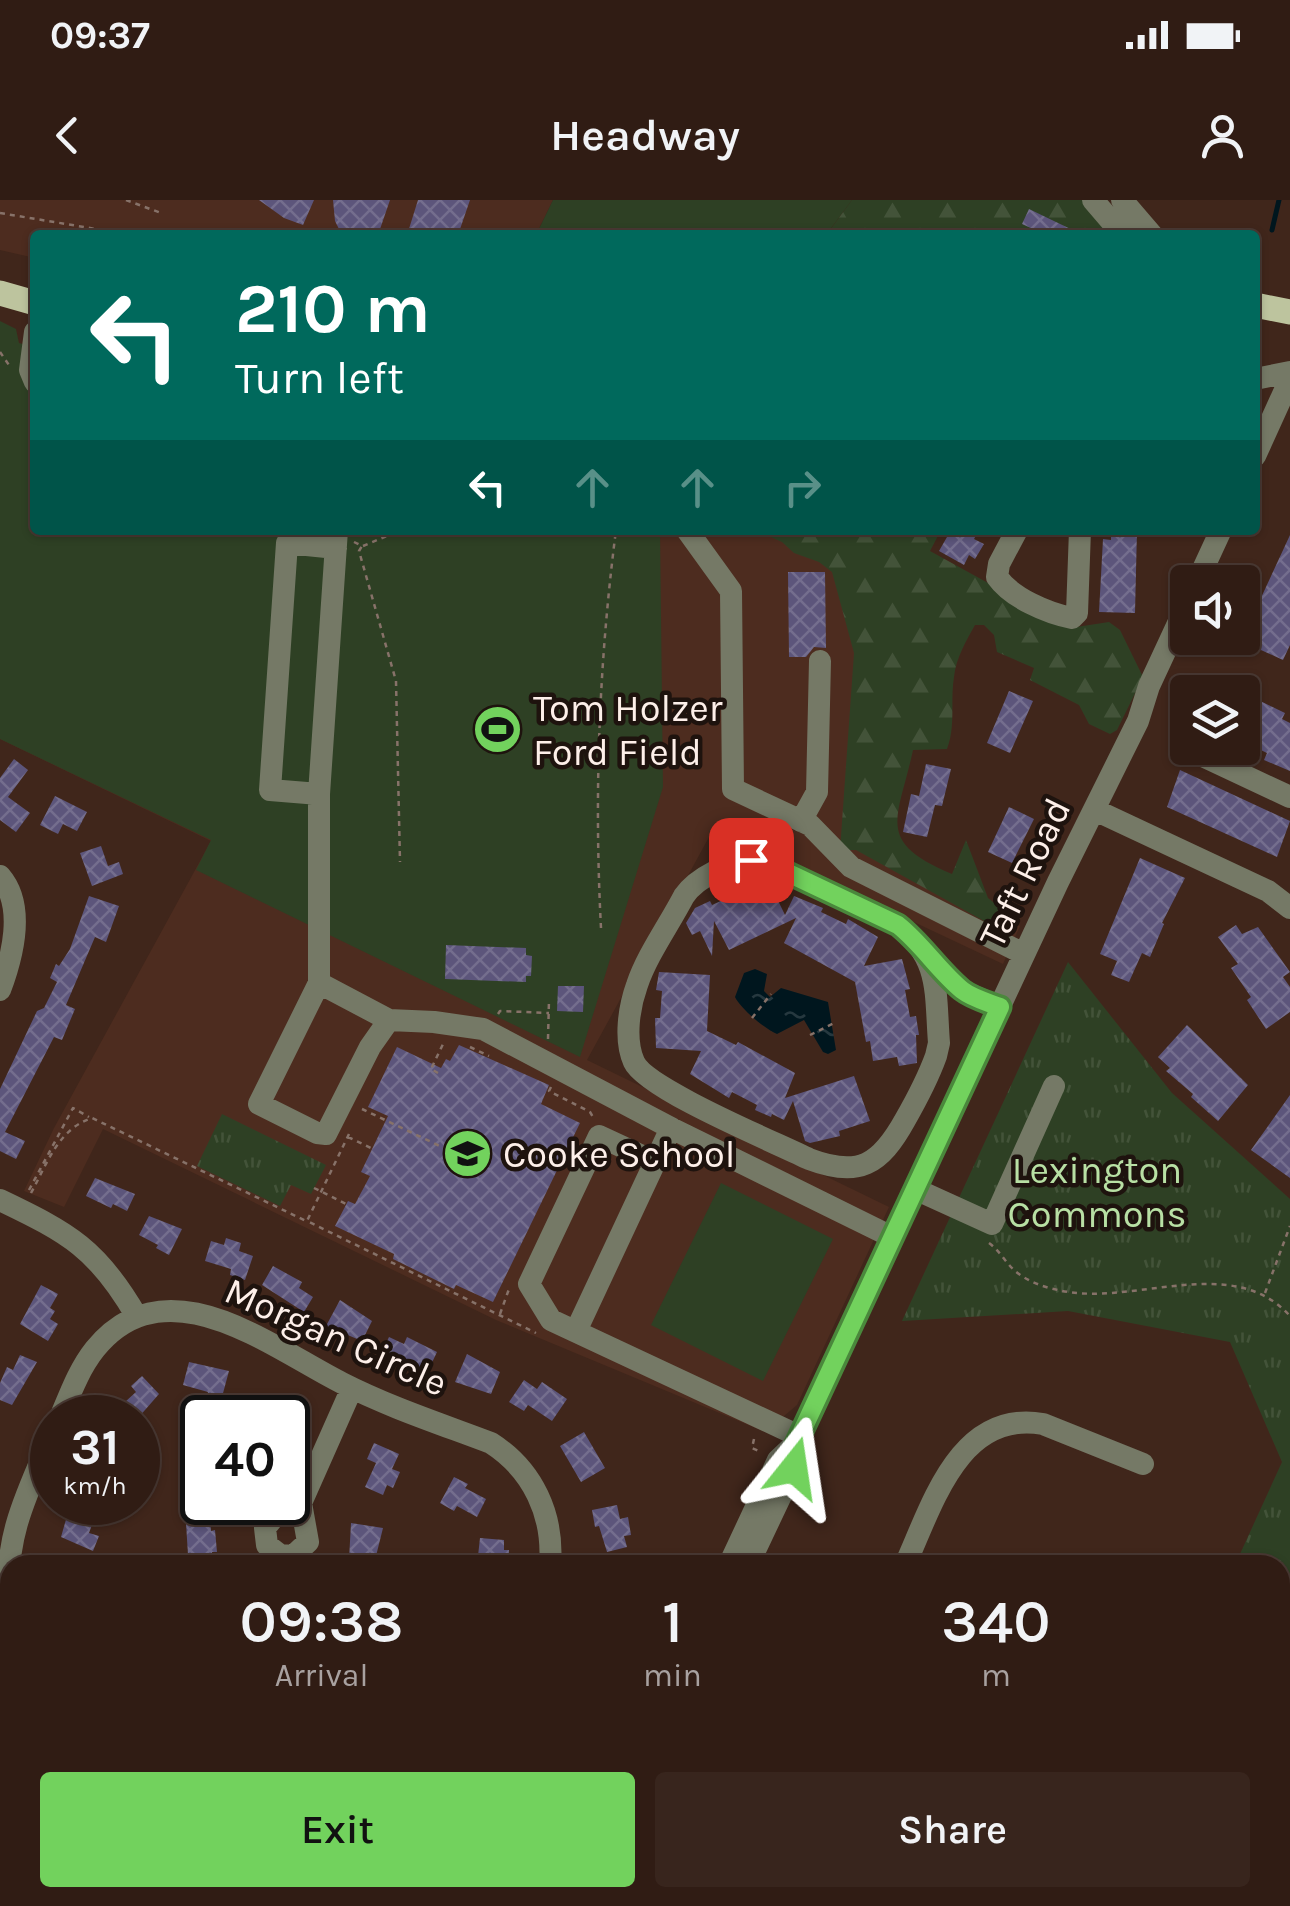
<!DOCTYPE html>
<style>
:root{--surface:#301c14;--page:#38251d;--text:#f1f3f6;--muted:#a8a1a0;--line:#4b3a34;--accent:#72d25d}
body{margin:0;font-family:Karla,sans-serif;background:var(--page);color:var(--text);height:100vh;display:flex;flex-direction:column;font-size:38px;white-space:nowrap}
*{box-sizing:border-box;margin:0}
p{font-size:32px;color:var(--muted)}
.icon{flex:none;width:55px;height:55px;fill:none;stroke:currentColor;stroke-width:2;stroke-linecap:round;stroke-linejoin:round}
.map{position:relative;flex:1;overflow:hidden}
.drawer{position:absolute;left:0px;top:1355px;width:1290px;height:352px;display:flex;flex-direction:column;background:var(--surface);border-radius:30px 30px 0 0;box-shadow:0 2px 8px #0004,0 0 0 2px var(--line)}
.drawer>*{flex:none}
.guide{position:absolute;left:30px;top:30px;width:1230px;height:305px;border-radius:10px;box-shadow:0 2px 8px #0004,0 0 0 2px var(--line);background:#00695c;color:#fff;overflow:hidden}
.tools{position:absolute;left:1170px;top:365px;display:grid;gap:20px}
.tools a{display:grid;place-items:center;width:90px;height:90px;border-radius:10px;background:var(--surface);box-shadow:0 2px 8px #0004,0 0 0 2px var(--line);font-size:50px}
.speed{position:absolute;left:30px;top:1195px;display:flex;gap:20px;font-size:50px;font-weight:700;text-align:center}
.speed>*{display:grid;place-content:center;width:130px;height:130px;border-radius:50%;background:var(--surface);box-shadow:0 2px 8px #0004,0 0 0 2px var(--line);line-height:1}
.speed small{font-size:25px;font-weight:400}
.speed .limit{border:5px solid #111;border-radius:15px;background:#fff;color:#111}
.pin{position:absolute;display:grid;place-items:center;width:85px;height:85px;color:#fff;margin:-42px;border-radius:20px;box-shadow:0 5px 15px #0006}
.me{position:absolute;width:110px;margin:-55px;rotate:15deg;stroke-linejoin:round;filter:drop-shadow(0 0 8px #0008)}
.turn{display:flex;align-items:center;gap:35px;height:210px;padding:0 40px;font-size:45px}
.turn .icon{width:130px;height:130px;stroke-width:2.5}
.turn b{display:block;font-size:70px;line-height:85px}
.lanes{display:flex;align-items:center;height:95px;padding:0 40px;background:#0003;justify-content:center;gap:50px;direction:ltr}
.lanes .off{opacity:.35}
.eta{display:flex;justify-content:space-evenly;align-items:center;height:170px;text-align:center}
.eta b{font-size:60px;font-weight:600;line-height:70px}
.button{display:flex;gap:20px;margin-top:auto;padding:20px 40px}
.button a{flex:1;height:115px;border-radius:10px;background:var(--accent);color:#111;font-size:40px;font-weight:600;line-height:115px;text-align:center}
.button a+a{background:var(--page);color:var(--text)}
.status{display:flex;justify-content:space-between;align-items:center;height:70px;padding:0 50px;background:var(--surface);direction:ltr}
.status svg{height:28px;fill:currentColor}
header{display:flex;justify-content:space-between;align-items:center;height:130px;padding:0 40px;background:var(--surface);font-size:45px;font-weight:600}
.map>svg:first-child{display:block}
</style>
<div class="status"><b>09:37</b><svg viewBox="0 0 49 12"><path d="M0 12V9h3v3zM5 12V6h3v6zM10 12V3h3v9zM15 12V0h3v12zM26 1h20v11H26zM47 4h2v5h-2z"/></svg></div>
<header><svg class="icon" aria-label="back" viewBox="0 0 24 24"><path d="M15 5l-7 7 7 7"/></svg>Headway<svg class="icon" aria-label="person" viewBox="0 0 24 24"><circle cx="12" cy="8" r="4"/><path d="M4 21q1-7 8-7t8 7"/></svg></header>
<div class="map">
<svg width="1290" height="1706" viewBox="0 0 1290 1706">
<defs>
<pattern id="forest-firs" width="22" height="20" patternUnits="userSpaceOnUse" patternTransform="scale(2.5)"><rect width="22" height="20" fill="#2e4024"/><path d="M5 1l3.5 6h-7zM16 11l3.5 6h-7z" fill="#435339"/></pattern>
<pattern id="park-tufts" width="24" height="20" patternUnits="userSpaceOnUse" patternTransform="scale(2.5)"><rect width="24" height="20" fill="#2e4024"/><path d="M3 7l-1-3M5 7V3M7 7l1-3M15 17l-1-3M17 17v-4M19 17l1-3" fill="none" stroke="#435339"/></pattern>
<pattern id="water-ripples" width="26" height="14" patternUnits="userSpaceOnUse" patternTransform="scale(2.5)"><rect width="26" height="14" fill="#00161e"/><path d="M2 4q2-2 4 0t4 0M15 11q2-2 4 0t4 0" fill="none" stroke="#26383f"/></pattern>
<pattern id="building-cross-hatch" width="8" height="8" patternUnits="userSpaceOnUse" patternTransform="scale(2.5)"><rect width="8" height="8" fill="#5c557b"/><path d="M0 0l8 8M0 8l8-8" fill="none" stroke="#746e8e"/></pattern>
</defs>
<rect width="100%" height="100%" fill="#40261b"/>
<!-- built -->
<path fill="#4d2c1f" d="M0,0H553L536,35H35V58L0,50Z
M0,139L35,330H831L907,366L863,651L1020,726L1003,764L714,628L587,860L889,1007L797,1205L765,1232L496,1120L103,929L64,1007L24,991L54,928L211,641L0,539Z"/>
<!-- grass -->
<path fill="#2e4024" d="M553,0H852L826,35H536Z
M0,121L16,129L19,143L35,147V330H660L663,587L580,857L196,670L211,640L0,539Z
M721,983L833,1039L763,1181L651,1125Z"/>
<!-- forest -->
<path fill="url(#forest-firs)" d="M852,0H1083L1112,35H822L827,34Z
M755,330H941L930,351L1070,428L1109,422L1120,430L1143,477L1117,530L1110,534L1089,524L1079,505L1030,480L1034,468L997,452L994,435L984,425H975C966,441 956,458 954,477C950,501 956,525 947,549L913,550C898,620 874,641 952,674L966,640L988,698L1013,718L1017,727L1014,733L1004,732L856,650H840L854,453L832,372L819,362L794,353L782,342Z"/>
<!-- park -->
<path fill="url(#park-tufts)" d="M1068,762L1172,893L1290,999V1706H1127L1139,1698H1280V1365H1235L1282,1262L1230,1142L1068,1111L902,1121Z
M222,914L326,965L311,994L291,985L280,1006L197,966Z"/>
<!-- water -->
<path fill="url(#water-ripples)" d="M755,769L767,774L764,791L770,797L781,788L828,802L836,850L828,854L823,852L804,820L777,834C766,830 740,808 735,797L744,773Z"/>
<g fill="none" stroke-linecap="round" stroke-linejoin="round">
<!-- stream -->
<path stroke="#00161e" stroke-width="5" d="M1272,30L1279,0"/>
</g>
<!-- building -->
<path fill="url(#building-cross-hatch)" d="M259,0H314L303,25L284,18Z
M333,0H390L378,35L341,33L335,21Z
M418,0H470L458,35L408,32Z
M1029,9L1083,35H1046L1022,24Z
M951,330H979L974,339L984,344L975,359L969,355L964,365L939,351Z
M1111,330H1137L1135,413L1099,412L1103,339L1111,340Z
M1290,335V445L1283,460L1241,441Z
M788,372H825L826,448L814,447L806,457H789Z
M1009,491L1033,501L1010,553L987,543Z
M1242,498L1254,503L1256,499L1285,513L1282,519L1290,523V571L1264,560L1267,553L1242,541Z
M14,559L28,570L8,597L30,613L16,632L0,620V578Z
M926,564L951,569L942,606L935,605L927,637L903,632L911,594L919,596Z
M1180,570L1290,621L1277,657L1167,607Z
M55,596L87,612L77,631L63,624L58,634L40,625Z
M1009,607L1034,619L1012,663L988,652Z
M101,646L108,666L119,662L123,674L92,686L80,653Z
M1140,658L1185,678L1162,723L1164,724L1150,757L1142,753L1129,782L1111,775L1117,761L1100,754Z
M763,678L768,680L785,715L794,696L823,708L821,712L846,724L848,719L878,737L864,766L902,759L910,789L905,790L910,817L916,816L919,835H916L917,863L899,866L897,857L873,861L870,841L866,842L855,782L784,743L796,718L729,750L714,721L712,756L700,731L692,735L686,723L695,708L710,701L712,705L736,694L734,688Z
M89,696L119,706L106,742L95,737L66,805L75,809L62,840L54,837L5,932L25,941L16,959L0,951V889L37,811L44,808L57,782L50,778L56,764L59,766L70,749Z
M1236,725L1242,734L1258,727L1290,772L1283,777L1290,787V812L1266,829L1247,800L1251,797L1231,768L1238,764L1218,737Z
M446,745L526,748V755L532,756L531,776H526V782L445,779Z
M659,772L710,775L707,831L736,845L738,842L795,873L785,898L854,876L870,921L839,931L840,936L810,943L805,941L793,901L784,920L772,914L771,917L755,910L757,905L732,892L729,898L690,874L701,851L656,848L655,818H660L662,791L656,790Z
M558,786H584L583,812L557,811Z
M1187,825L1248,885L1218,921L1191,897L1193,894L1166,871L1170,868L1158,857Z
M459,845L549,885L541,904L580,923L493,1102L456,1085L454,1089L393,1059L394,1054L335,1026L348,1001L355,1004L370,976L361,972L388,916L368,907L397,847L441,868L446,859L450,861Z
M1290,895V978L1251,950Z
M95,978L135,994L127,1011L113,1004L111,1008L86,996Z
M149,1016L182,1029L169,1055L156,1048L158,1045L139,1035Z
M226,1038L241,1043L239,1051L253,1056L245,1080L230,1075L231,1069L205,1061L211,1041L224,1045Z
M273,1066L302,1082L299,1088L313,1097L304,1112L262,1085Z
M41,1085L58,1094L50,1108L55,1111L50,1119L58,1124L48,1141L20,1124Z
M340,1100L372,1121L362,1141L326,1126Z
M389,1137L404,1144L407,1137L437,1152L428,1171L382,1152Z
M467,1154L500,1172L491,1194L455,1182Z
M20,1155L37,1162L12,1205L0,1200V1183L7,1167L13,1170Z
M189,1162L229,1171L219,1208L205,1205L208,1192L183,1185Z
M142,1176L159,1194L138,1218H122L115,1211L136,1192L131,1186Z
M524,1180L537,1189L542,1182L567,1199L552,1221L528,1205L524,1211L509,1202Z
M584,1232L605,1268L581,1282L560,1246Z
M374,1243L399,1254L392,1269L400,1272L393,1288L387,1285L383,1295L365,1287L376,1263L367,1259Z
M454,1277L468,1284L465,1288L486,1299L477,1317L457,1306L454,1311L440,1303Z
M71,1302L92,1305L87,1319L93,1322L89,1333L99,1336L93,1351L61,1337Z
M617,1305L620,1319L628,1317L631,1335L624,1336L627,1347L607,1352L599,1326L595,1327L592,1310Z
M210,1321L211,1331L215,1330L217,1352H212L213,1365H194L193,1354L188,1355L186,1323Z
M351,1323L383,1328L374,1364L349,1360Z
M480,1338L504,1340V1350H509L508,1365H477Z"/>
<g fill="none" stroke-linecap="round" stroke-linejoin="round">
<!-- path -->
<path stroke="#877269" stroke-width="2.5" stroke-dasharray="5 5" stroke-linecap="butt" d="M126,0L161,13
M0,13L102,30L170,35
M0,152L11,168
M354,342L362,346L359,351L396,481L400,662
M363,346L401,330
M601,728C594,595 599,462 616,330
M498,814L500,811L549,813
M752,818L771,794
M810,835L836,822
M548,839L549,800
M470,847L489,856
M438,873L431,869L444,842
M551,887L549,891L590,912L593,917
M362,909L446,949
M349,934L307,1021L536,1133
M348,937L373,949
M314,988L346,1004
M29,990L73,908L89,917
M31,993C47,964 58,929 92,918L306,1021
M989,1043C1000,1051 1005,1062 1015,1071C1027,1081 1043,1087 1058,1090C1132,1108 1231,1051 1290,1116
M1265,1093L1290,1026
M500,1114L509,1089
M754,1239L752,1248L759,1251
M1280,1415V1439
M1280,1658L1290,1660
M625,1706L629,1698
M1167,1706L1177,1698"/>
<!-- minor -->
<path stroke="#757966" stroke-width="22" d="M1093,0L1123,35
M1122,0L1152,35
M35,132L30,170L35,182
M1255,179L1290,172
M1255,256L1290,179
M687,330L731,391L733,589L810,625L851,667L1024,754
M1017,330L999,364L997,377C1012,398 1047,413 1072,418L1077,413L1080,330
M1197,382L1221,330
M1192,551L1290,597
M319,594L270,590L287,343L336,348
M1095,610L1268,691L1290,708
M801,621L817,592L820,461
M751,660L767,663L898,725C941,759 935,792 939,843L936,856C928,878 917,899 905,920C880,965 859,978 809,959C777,943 646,889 634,862C624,840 629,807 637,785C647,755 669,725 684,696C697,677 728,663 751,660Z
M0,676C26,706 12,758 0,790
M929,758L965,792L1000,807
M319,783V594L337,330
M389,820L370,847L326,934L317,933L259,904L319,783L389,820L434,822L483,829L671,928L892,1037
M655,962L599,936L529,1084L551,1120L799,1236
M915,989L992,1024L1054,886
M0,1000C69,1033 98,1049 137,1117
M576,1131L671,928
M60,1218C70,1194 79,1169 95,1149C166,1062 269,1146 342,1183C389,1207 441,1224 491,1243C533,1270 554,1315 550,1365
M301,1303L308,1342L293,1356L280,1355L267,1345L265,1328L274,1317L301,1303L352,1188
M729,1365L778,1260L795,1244
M748,1365L794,1268L799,1236L1058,682L1138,521L1149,486L1188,402
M905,1365C932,1306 959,1209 1043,1224L1143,1264
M10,1398C3,1338 29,1289 52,1235
M571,1706L575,1698
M590,1706L594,1698
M751,1706L754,1698"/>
<!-- major -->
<path stroke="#bdc49e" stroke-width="25" d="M0,93L35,103
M1255,105L1290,112"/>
</g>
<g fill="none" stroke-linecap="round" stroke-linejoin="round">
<defs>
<path id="route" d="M751,660L767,663L898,725C922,744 938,770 962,790C972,798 987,802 1000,807L796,1244L794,1268"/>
</defs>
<!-- route casing -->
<use href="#route" stroke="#4a883c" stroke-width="25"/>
<!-- route -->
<use href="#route" stroke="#72d25d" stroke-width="18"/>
</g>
<!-- icons -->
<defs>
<symbol id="stadium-disc" viewBox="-11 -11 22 22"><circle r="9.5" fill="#72d25d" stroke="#1e130e"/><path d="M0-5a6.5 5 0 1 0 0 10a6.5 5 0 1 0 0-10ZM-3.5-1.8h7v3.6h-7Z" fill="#111"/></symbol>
<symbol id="school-disc" viewBox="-11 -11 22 22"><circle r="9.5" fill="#72d25d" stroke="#1e130e"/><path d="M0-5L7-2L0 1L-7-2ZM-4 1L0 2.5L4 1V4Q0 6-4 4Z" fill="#111"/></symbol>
</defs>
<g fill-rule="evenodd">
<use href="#stadium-disc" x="470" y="502" width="55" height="55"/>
<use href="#school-disc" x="440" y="926" width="55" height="55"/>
</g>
<g text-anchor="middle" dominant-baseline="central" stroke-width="9" stroke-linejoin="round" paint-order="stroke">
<!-- poi labels -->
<g font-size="38" fill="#fdefe9" stroke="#1e130e" text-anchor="start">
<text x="533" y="508">Tom Holzer<tspan x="533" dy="44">Ford Field</tspan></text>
<text x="503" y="954">Cooke School</text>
</g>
<!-- street labels -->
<g font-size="38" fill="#fdefe9" stroke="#1e130e">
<text transform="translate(1025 673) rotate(-64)">Taft Road</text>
<text transform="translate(336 1137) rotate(24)">Morgan Circle</text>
</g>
<!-- park labels -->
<g font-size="38" fill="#b8e0a4" stroke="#1e130e">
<text x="1097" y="970">Lexington<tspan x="1097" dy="44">Commons</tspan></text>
</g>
</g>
</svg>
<div class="tools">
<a><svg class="icon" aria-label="sound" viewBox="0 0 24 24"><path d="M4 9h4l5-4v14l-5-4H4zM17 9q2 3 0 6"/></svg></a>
<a><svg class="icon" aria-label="layers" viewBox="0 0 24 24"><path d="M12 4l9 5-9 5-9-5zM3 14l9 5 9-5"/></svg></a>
</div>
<div class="speed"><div>31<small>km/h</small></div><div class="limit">40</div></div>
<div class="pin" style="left:751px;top:660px;background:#d93025"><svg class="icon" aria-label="arrive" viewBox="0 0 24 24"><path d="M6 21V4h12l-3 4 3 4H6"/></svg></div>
<svg class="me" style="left:794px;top:1268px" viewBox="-20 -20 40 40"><path d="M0-17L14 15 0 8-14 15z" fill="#72d25d" stroke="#fff" stroke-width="4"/></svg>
<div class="guide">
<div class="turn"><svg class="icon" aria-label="left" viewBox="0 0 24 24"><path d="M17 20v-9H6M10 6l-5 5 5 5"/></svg><div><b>210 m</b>Turn left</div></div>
<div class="lanes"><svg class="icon" aria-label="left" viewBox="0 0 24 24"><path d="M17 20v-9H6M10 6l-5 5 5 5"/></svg><svg class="icon off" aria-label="ahead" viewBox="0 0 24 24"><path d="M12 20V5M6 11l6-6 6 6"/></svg><svg class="icon off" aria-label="ahead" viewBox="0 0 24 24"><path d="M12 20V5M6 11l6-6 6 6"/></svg><svg class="icon off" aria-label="right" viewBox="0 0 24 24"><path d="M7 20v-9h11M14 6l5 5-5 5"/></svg></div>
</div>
<section class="drawer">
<div class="eta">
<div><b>09:38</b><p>Arrival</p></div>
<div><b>1</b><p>min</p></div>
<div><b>340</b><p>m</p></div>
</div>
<div class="button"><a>Exit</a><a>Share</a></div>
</section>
</div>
